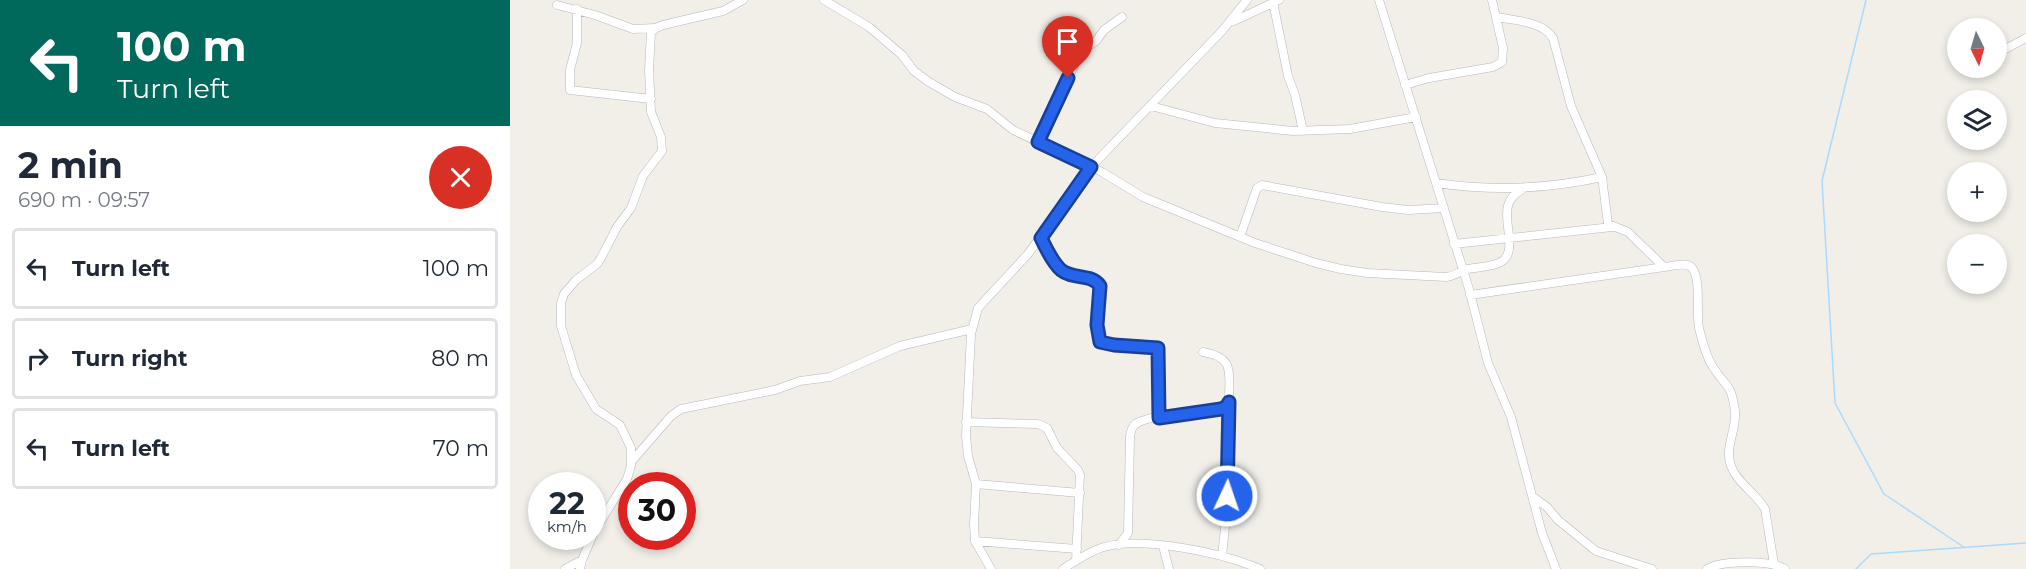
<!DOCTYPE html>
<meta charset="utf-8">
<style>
:root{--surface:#fff;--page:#f6f6f7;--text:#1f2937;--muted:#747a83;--line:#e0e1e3}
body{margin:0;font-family:Montserrat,sans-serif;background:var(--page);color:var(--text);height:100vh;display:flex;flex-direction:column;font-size:22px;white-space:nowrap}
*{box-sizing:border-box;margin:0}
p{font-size:20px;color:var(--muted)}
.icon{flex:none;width:33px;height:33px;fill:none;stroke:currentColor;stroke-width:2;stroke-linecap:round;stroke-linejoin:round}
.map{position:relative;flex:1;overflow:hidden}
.panel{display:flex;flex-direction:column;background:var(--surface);width:510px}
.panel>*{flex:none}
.hud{background:#00695c;color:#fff;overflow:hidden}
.needle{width:39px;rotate:175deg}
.tools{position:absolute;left:1437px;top:18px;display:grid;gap:12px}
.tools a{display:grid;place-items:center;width:60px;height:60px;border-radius:50%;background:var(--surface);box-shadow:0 3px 9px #0003;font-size:30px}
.speed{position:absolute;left:18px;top:472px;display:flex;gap:12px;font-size:30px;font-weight:700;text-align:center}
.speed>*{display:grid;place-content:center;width:78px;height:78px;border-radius:50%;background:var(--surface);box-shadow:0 3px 9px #0003;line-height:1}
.speed small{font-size:15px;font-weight:400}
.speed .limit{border:9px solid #d22;background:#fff;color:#111}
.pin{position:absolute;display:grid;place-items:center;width:51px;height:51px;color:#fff;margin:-62px -26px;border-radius:50% 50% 50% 0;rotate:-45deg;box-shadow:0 0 6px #0007}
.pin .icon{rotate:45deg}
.me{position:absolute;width:66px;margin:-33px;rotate:3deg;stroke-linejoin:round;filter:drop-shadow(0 0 4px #0008)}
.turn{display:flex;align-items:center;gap:21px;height:126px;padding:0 18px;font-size:27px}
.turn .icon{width:78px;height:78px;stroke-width:2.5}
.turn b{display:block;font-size:42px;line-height:51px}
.round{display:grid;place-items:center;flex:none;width:63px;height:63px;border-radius:32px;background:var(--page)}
.overview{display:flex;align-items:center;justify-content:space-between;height:102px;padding:0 18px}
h1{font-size:36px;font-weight:700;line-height:45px}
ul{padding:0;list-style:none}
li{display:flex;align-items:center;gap:18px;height:81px;margin:0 12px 9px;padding:0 6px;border:3px solid var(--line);border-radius:6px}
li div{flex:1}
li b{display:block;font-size:22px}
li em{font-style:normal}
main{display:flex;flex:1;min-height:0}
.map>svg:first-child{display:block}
</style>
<main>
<section class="panel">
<div class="hud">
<div class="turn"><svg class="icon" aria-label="left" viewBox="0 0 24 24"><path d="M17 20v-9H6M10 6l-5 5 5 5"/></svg><div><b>100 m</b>Turn left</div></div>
</div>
<div class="overview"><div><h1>2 min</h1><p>690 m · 09:57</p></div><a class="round" style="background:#d93025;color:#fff"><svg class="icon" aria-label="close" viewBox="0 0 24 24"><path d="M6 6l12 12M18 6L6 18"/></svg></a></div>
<ul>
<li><svg class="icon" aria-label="left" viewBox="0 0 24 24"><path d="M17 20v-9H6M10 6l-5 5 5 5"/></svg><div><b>Turn left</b></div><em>100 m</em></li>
<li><svg class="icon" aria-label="right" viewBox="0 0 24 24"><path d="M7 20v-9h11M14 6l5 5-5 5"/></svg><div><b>Turn right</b></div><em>80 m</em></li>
<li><svg class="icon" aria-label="left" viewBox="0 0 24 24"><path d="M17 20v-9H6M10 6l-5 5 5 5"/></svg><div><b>Turn left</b></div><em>70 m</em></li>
</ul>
</section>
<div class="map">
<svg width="1516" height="569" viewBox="0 0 1516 569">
<rect width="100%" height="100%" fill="#f1efe8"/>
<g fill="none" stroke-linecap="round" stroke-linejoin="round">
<!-- stream -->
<path stroke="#aadaff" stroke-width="1.5" d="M1356,0L1312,181L1325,403L1374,494L1455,548
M1346,569L1361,554L1516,543"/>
<defs>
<path id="street" d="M314,0L359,27L392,55L404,71L419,82L445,97L477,109L503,130L592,172L633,197L745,243L806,263L831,269L857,273L936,277C945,276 950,271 958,269C968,267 982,267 991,262C1010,251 989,216 1001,199C1004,194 1011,190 1016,187
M869,0L959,289L978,363L1001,417L1032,533L1046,569
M763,2L778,76L785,95L793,131
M47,5L85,15L123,29L145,28
M67,9V43L60,70V90L141,99
M987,17C1006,21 1032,21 1043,38L1061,106L1092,177L1098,224L1118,232L1154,267
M724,21L769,0
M1486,54L1516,38
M895,85L919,78L983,67L992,62L993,48L982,0
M641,106L705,123L783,131L840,129L906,117
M528,142L571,51L586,41L594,30L612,17
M926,183C981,191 1038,189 1092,177
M730,237L747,188L752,185L872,207L898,210L934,208
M531,238C536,248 542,263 551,270C563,280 581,273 590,286L587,325L590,342L605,345L648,348L649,418
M944,244L1102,227
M960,295L1161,266C1167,265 1179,262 1183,269C1191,282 1186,312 1189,328C1192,340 1196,357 1203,367C1216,388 1221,382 1225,411C1227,429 1214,448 1221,466C1227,483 1246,493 1255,509L1264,564
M693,352C702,354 712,356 717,365C721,375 719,388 719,398C721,450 718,504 712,556
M456,422L528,424L537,428L547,448L568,470L570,475L566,561
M122,461L161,416L171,409L265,390L290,381L320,377L390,346L462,329
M466,484L570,493
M1023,497L1037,507L1048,520L1086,551L1142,569
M82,535L117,479L121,466V448L110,425L86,409L66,375L51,326V303L54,294L66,280L87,264L91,258L107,227L121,208L133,176L152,151L151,137L141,112L139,70L141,33L146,28L153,25L213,11L233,0
M465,541L567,549
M609,545L618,533L620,437C621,430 622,425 629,422C648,413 688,414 711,409L716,407L719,401
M653,546L659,569
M55,569L72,560
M70,569L72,560L82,537
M481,569L465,541L464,524L466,484L458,456L456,436L461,334L468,308L518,254L581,167L711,32L737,0
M553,569C565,561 580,551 594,547C633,536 713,553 750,569
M1197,569C1213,560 1260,560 1275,569"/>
</defs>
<!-- street casing -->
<use href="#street" stroke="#b5b8bc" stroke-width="9"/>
<!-- street -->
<use href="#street" stroke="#fff" stroke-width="8"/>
</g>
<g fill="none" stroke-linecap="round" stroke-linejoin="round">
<defs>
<path id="route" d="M558,78L528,142L581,167L531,238C536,248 542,262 551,270C563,280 581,273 590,286L587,325L590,342L604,345L648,348L649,418L711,409L716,407L719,402L717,496"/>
</defs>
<!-- route casing -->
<use href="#route" stroke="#184099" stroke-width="15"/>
<!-- route -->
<use href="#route" stroke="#2563eb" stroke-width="10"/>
</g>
</svg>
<div class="tools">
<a><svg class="needle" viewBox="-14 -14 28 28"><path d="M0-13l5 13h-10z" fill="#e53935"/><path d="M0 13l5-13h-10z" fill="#747a83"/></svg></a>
<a><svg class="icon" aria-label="layers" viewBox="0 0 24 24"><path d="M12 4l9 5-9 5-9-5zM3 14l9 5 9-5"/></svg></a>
<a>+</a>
<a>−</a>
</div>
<div class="speed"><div>22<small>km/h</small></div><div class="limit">30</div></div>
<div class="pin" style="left:558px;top:78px;background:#d93025"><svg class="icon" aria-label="arrive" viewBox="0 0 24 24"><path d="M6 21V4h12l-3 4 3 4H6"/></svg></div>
<svg class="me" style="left:717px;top:496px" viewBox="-20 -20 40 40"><circle r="17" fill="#2563eb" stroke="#fff" stroke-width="3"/><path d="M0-11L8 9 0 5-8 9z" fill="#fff"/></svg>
</div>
</main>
